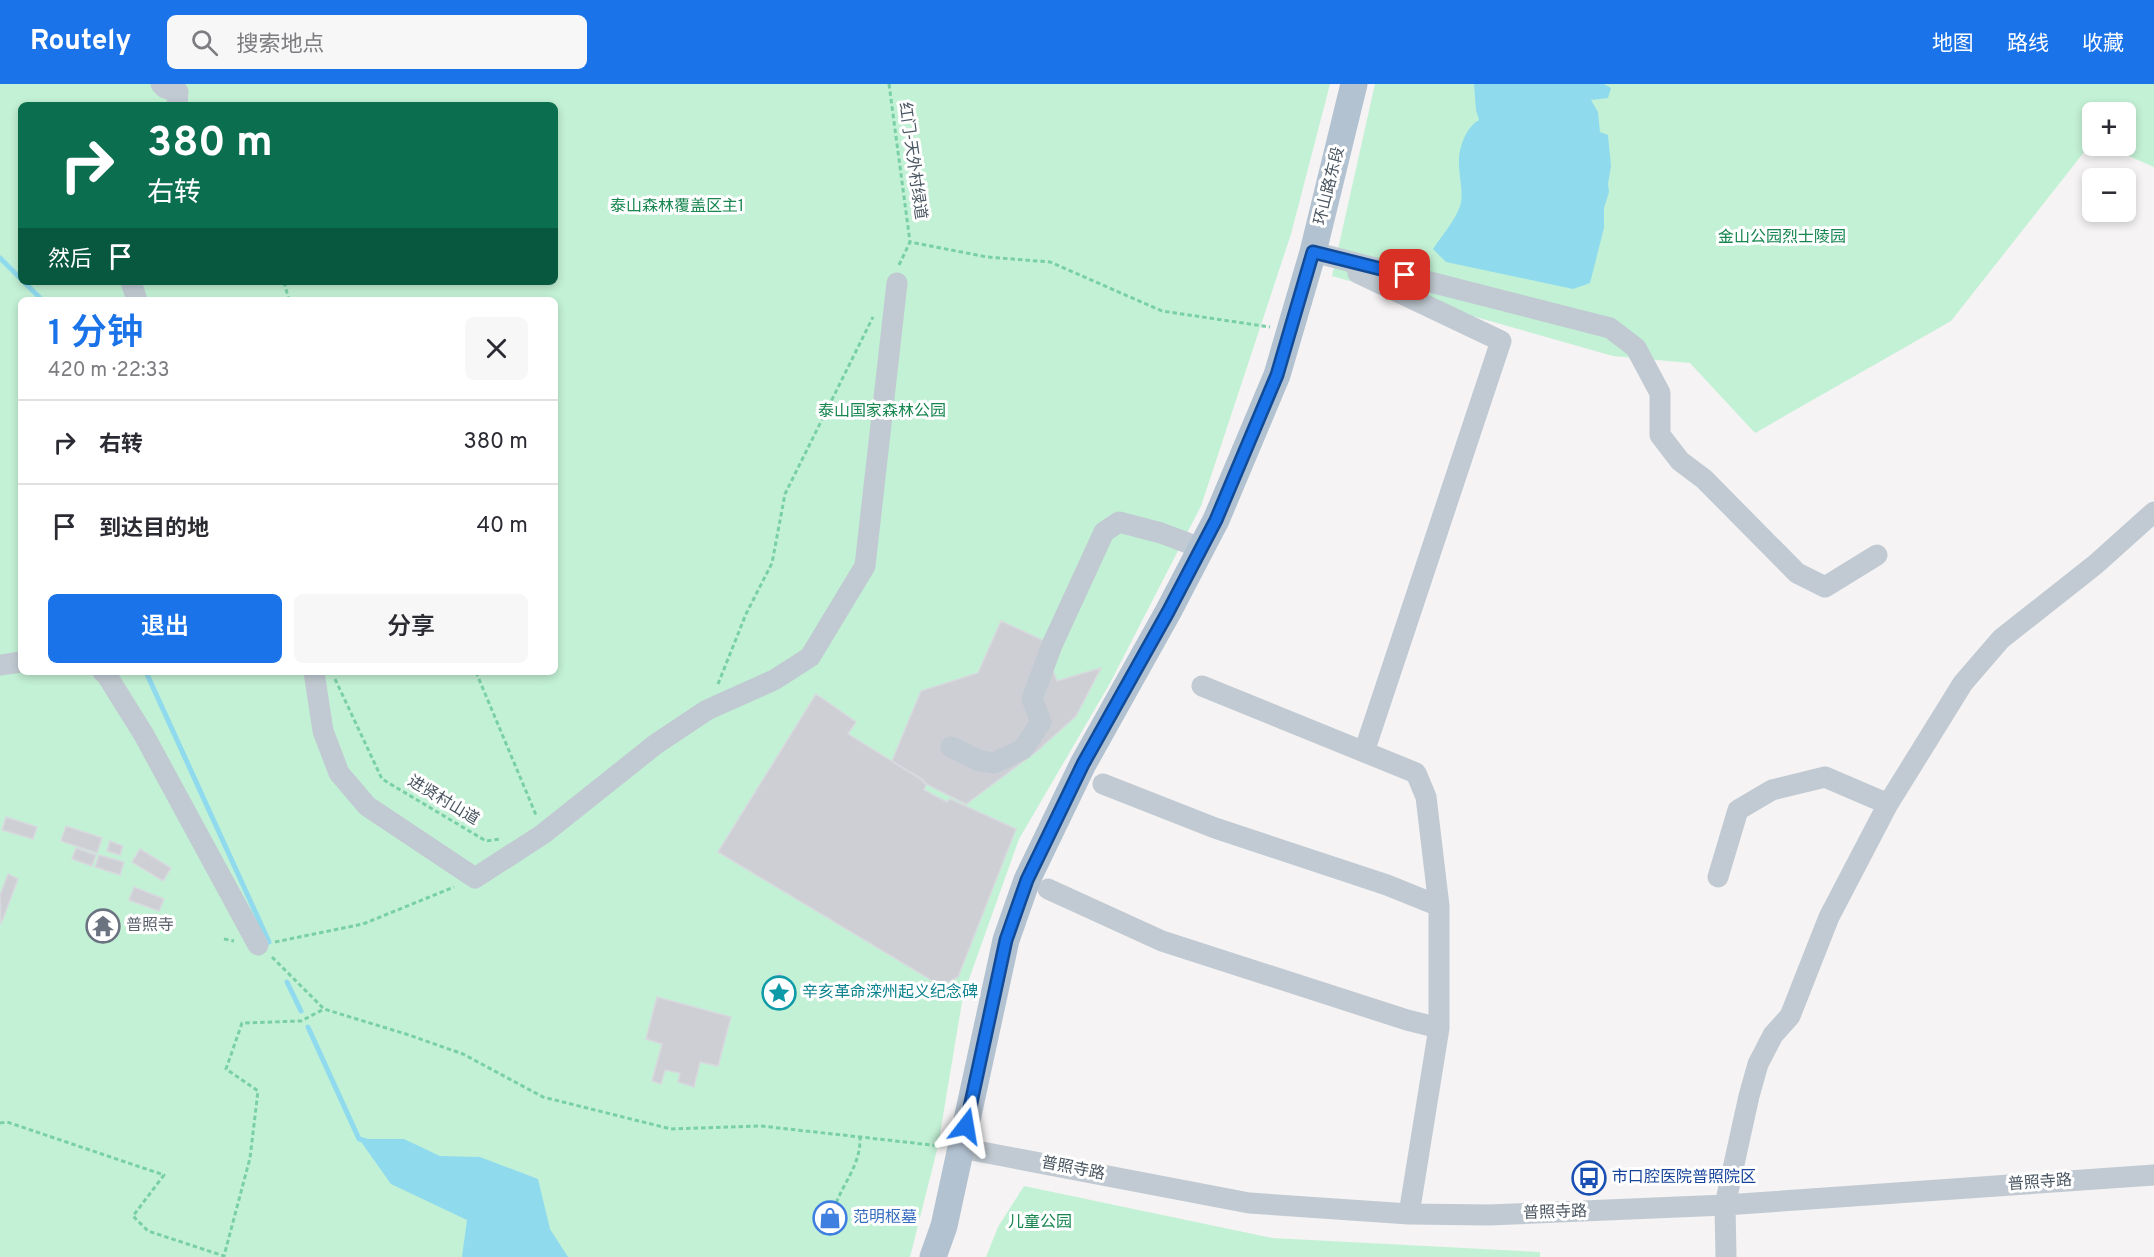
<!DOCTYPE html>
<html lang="zh">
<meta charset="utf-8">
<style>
:root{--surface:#fff;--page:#f7f7f7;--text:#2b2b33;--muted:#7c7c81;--line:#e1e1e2;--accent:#1a73e8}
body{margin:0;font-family:Overpass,"Noto Sans SC",sans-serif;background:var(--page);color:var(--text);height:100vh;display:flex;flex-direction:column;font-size:22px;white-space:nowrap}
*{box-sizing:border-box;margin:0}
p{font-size:20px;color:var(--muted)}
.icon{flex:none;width:33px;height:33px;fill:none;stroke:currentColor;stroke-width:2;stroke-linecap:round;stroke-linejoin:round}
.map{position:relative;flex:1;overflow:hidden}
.sheet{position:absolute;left:18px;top:213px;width:540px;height:378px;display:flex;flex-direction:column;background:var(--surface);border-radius:9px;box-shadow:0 3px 9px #0003}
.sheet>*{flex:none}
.top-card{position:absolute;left:18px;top:18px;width:540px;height:183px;border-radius:9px;box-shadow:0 3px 9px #0003;background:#0b6e4f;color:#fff;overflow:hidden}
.controls{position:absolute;left:2082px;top:18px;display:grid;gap:12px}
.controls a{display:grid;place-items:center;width:54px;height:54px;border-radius:9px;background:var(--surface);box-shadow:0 3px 9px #0003;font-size:30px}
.pin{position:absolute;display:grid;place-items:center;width:51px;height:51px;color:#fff;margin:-26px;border-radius:12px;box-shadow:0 3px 9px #0006}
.me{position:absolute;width:66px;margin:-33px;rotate:14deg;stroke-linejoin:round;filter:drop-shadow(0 0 4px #0008)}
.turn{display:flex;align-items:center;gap:21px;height:126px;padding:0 30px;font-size:27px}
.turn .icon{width:78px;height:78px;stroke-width:2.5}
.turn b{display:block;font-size:42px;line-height:51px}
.then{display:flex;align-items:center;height:57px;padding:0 30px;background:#0003;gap:12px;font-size:22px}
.round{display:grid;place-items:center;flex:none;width:63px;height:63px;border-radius:9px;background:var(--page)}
.overview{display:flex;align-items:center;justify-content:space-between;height:102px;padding:0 30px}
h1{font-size:36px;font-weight:600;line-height:45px;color:var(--accent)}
.cta{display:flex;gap:12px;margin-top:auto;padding:12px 30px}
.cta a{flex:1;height:69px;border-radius:9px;background:var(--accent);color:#fff;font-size:24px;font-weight:600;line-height:69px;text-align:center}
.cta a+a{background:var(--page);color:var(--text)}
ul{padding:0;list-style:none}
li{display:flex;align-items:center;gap:18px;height:84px;padding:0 30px;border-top:2px solid var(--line)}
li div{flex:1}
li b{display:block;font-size:22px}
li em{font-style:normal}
header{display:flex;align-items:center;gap:36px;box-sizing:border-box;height:84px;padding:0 30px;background:var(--accent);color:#fff}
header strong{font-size:28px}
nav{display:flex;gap:33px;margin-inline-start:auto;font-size:21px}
.search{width:420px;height:54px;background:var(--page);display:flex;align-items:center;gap:15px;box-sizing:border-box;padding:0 21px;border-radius:9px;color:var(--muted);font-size:22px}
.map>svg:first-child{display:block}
</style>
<header>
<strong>Routely</strong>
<div class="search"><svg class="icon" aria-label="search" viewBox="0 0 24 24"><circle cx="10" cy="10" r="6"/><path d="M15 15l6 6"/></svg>搜索地点</div>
<nav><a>地图</a><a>路线</a><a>收藏</a></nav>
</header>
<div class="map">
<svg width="2154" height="1173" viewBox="0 0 2154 1173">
<rect width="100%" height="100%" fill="#f5f3f3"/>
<!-- green -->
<path fill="#c3f1d5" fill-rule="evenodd" d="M0,0H1330L1291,150L1201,422L1109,601L1019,755L963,912L938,1062L910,1173H0ZM21,21H555V198H21ZM21,216H555V588H21Z
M1375,0H2154V83L2106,62H2126V28H2092V58L1951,237L1755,349L1690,279L1613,272L1332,192Z
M1024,1102L1272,1154L1540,1168V1173H986L998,1143Z"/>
<!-- water -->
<path fill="#90daee" d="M1474,0H1604L1611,4L1608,14L1591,16L1598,28L1600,48L1608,51L1611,82L1608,100L1609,108L1604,124V144L1590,199L1573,205L1446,178L1433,165C1441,153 1456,135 1460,122C1464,110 1459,93 1459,80C1458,65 1466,43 1479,36L1476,26Z
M359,1055H404L440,1072L480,1073L538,1095L550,1145L568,1173H462L467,1136L391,1100Z"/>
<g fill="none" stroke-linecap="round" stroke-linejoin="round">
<!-- stream -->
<path stroke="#90daee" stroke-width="5" d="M0,174L21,195
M24,198L42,216
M146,588L269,858
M287,898L301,927
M308,943L359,1055L366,1057"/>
</g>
<!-- building -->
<path fill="#cdcfd5" stroke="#d7d9de" stroke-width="1.5" d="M1001,537L1055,562L1049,576L1057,597L1101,584L1076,632L1036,668L966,720L928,701L922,695L892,677L921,607L978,589Z
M816,610L856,638L848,650L922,696L926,701L924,706L947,718L950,715L1016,745L958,893L941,902L718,768Z
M6,733L37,743L33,755L2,746Z
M66,742L102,754L97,769L61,757Z
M110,757L123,762L120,771L107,767Z
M76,764L96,771L92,782L72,775Z
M140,765L171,784L163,797L132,778Z
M99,771L124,778L120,791L95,783Z
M8,790L18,795L1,840L0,811Z
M134,803L164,815L159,827L129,816Z
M780,889L789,904L779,911L770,897Z
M657,913L731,933L718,982L700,978L694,1003L678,998L680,989L665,986L661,1000L652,997L662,960L646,955Z
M824,1123L840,1127L836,1144L821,1140Z"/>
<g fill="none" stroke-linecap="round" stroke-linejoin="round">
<!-- path -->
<path stroke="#7ad0a6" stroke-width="3" stroke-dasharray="4.5 3" stroke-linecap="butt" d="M889,0L910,158
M899,181L910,158L987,173L1050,178L1162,227L1270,243
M284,198L289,216
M476,588L536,731
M335,595L382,695L486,757L500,755
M718,600L746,530L772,479L785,410L873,233
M224,855L234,857
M275,858L363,840L454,803
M272,873L324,925L409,951L463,970L543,1013L671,1045L761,1042L941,1062
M0,1039L7,1038L164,1091L133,1132L148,1147L224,1172L250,1074L258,1007L226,985L242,939L301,937L324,925
M834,1126C841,1100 861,1083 860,1053"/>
<!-- minor -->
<path stroke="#c1cad2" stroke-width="21" d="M161,0L165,4L178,8L177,21
M1313,168L1610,244L1636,264L1660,309V351L1680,377L1704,395L1797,489L1825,503L1877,471
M1358,189L1501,257L1364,668
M131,198L137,216
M0,581L21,578
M103,588L106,590L144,651L258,861
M314,588L323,647L339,689L367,722L475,794L543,750L656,660L707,626L774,596L810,573L865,482L897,199
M1202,602L1416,689L1426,713L1439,822V944L1409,1130
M951,663L980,677L994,679L1023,665L1041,638L1032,615L1052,561L1104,448L1119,438L1161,449L1201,464
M1103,700L1215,744L1387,801L1439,822
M1718,793L1738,726L1772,706L1825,693L1888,720
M1048,805L1162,857L1407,936L1439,944
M961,1064L1249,1119L1409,1130L1489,1131L1725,1121L2154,1091
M1726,1173L1725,1121L1749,1012L1758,980L1773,951L1790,932L1829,833L1888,720L1963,599L2001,555L2096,480L2154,428"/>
<!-- major -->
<path stroke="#b3c2d1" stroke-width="27" d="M933,1173L944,1142L1006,856L1027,796L1083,680L1168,528L1216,436L1277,291L1313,168L1354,0"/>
</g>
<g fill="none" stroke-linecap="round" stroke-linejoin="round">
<defs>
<path id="route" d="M966,1042L1006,856L1027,796L1083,680L1168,528L1216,436L1277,291L1313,168L1405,191"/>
</defs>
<!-- route casing -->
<use href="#route" stroke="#114b97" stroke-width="15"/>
<!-- route -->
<use href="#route" stroke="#1a73e8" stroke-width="10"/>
</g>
<!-- icons -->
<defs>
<symbol id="temple-ring" viewBox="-11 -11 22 22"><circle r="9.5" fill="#fff" stroke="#6b7280" stroke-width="1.5"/><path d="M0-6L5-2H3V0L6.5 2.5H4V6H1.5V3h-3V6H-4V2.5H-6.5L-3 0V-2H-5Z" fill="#6b7280"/></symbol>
<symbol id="sight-ring" viewBox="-11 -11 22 22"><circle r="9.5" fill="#fff" stroke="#0f9aa8" stroke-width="1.5"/><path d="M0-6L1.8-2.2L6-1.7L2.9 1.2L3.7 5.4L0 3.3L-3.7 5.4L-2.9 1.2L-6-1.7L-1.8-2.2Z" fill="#0f9aa8"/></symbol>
<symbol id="bus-ring" viewBox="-11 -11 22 22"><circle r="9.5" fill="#fff" stroke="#1a4fb4" stroke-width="1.5"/><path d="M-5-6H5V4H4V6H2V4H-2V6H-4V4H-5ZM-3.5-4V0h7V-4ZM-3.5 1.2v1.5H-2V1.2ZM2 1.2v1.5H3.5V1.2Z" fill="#1a4fb4"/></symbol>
<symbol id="shop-ring" viewBox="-11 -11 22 22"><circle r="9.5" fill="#fff" stroke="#3f7fe0" stroke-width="1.5"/><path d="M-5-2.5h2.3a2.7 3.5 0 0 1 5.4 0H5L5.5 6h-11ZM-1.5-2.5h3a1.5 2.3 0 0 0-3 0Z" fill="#3f7fe0"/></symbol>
</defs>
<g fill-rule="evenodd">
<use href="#temple-ring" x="84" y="823" width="38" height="38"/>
<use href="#sight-ring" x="760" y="890" width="38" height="38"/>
<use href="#bus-ring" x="1570" y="1075" width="38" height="38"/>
<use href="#shop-ring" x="811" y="1115" width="38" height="38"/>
</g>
<g text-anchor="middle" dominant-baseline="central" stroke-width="6" stroke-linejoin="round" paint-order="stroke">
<!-- street labels -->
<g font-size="16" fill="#4a5661" stroke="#fff">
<text transform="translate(912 77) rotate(82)">红门-天外村绿道</text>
<text transform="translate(1330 102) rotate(-76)">环山路东段</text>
<text transform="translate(443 717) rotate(31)">进贤村山道</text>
<text transform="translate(1073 1085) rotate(11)">普照寺路</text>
<text transform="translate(2040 1099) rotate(-4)">普照寺路</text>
<text transform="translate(1555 1129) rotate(-2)">普照寺路</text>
</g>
<!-- park labels -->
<g font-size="16" fill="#17864f" stroke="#fff">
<text x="677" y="123">泰山森林覆盖区主1</text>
<text x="1782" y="154">金山公园烈士陵园</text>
<text x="882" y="328">泰山国家森林公园</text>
<text x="1040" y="1139">儿童公园</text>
</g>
<!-- worship labels -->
<g font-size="16" fill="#5b616d" stroke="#fff" text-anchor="start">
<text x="126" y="842">普照寺</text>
</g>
<!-- culture labels -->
<g font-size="16" fill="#0d838f" stroke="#fff" text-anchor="start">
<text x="802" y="909">辛亥革命滦州起义纪念碑</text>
</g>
<!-- transit labels -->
<g font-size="16" fill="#164399" stroke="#fff" text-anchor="start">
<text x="1612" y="1094">市口腔医院普照院区</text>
</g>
<!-- shop labels -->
<g font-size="16" fill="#366cbe" stroke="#fff" text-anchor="start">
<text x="853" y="1134">范明枢墓</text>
</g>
</g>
</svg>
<div class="controls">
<a>+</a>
<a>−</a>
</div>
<div class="pin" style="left:1405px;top:191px;background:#d93025"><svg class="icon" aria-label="arrive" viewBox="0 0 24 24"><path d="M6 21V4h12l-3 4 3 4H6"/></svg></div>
<svg class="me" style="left:966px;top:1042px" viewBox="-20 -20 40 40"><path d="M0-17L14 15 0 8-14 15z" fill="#1a73e8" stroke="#fff" stroke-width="4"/></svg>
<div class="top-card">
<div class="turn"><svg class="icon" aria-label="right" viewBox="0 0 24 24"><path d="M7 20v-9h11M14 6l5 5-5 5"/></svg><div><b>380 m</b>右转</div></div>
<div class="then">然后<svg class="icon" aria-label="arrive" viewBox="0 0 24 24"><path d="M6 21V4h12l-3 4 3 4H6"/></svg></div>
</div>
<section class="sheet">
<div class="overview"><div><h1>1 分钟</h1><p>420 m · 22:33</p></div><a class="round"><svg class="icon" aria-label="close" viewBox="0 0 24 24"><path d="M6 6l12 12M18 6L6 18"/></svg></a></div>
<ul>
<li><svg class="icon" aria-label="right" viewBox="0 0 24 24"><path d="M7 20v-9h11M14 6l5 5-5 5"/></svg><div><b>右转</b></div><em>380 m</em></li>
<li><svg class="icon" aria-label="arrive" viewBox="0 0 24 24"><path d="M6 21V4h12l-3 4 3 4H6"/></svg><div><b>到达目的地</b></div><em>40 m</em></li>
</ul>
<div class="cta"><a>退出</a><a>分享</a></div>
</section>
</div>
